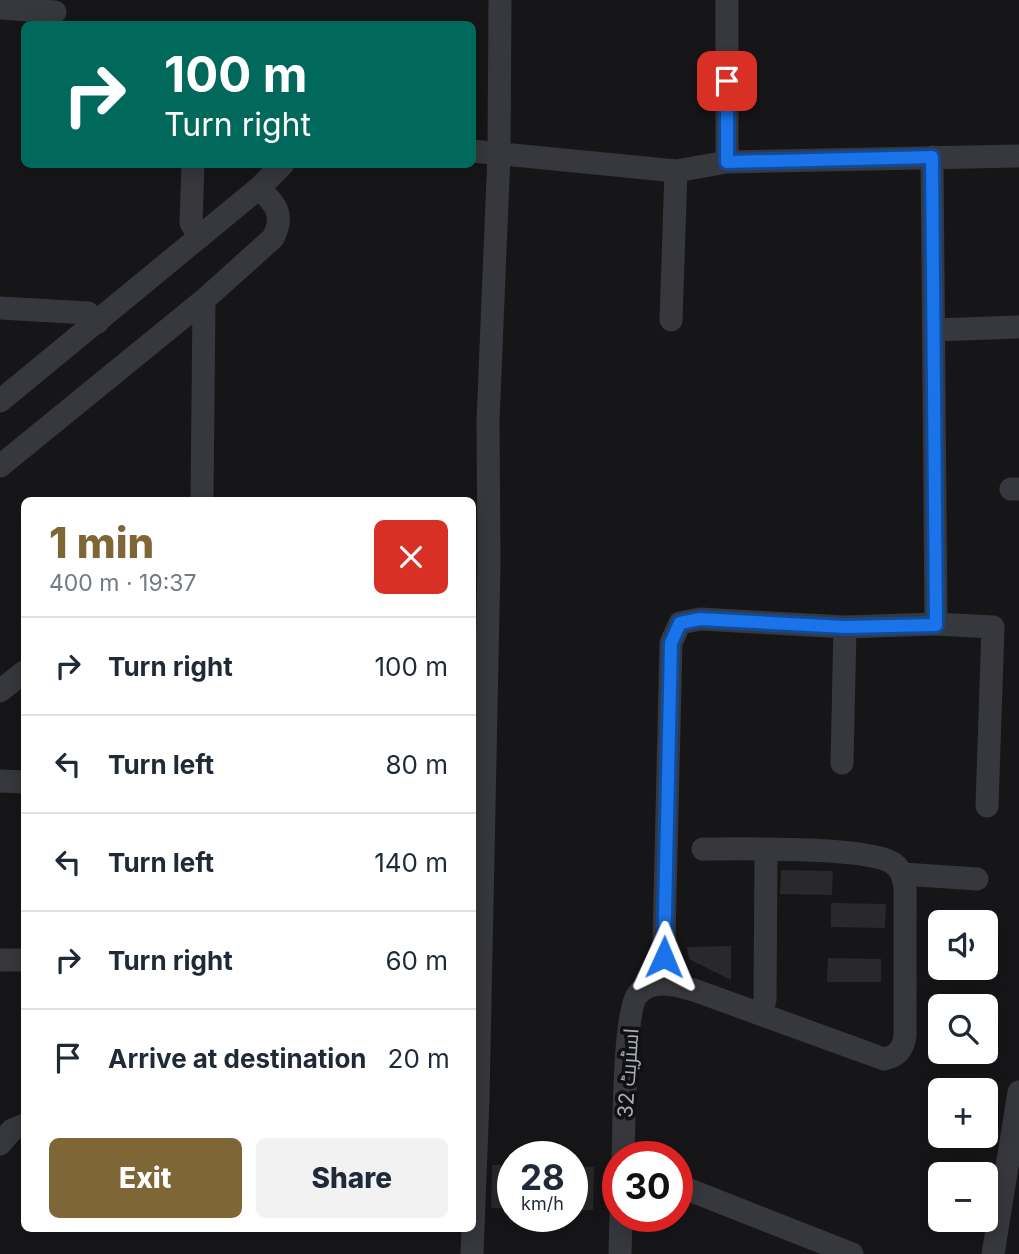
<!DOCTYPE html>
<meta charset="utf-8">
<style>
:root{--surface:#fff;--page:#f2f2f3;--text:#1f2937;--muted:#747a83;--line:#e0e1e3;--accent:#7e6636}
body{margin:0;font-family:Inter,Cairo,sans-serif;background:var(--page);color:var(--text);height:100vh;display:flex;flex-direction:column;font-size:26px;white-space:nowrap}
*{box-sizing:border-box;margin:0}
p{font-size:23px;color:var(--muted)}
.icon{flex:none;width:38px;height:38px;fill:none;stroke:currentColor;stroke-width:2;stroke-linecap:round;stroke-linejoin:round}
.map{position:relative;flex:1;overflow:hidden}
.details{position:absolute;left:21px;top:497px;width:455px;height:735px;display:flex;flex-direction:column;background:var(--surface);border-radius:10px;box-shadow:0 4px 18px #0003}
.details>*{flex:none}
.guide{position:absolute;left:21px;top:21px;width:455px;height:147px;border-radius:10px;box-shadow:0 4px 18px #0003;background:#00695c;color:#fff;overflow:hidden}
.buttons{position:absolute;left:928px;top:910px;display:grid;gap:14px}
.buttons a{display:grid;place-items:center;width:70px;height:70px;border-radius:10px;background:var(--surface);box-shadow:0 4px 18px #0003;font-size:35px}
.speed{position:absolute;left:497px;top:1141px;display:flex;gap:14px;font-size:35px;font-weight:700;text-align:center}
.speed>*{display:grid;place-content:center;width:91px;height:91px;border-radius:50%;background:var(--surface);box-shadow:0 4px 18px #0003;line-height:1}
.speed small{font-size:18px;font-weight:400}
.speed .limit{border:10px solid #d22;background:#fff;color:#111}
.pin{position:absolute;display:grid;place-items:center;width:60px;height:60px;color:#fff;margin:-30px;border-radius:14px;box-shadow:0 4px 10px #0006}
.me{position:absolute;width:77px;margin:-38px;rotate:1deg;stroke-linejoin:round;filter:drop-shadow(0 0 5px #0008)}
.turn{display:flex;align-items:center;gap:24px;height:147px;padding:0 28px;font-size:32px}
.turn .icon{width:91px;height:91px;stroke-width:2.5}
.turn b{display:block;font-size:49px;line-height:60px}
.round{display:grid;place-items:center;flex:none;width:74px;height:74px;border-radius:10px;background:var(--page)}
.head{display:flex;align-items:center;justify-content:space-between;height:119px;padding:0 28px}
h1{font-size:42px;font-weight:800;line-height:52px;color:var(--accent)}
.button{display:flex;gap:14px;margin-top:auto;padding:14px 28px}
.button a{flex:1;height:80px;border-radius:10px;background:var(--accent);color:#fff;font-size:28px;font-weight:800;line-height:80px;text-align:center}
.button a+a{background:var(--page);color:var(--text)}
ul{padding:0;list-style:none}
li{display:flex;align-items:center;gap:21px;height:98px;padding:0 28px;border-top:2px solid var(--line)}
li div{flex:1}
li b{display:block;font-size:26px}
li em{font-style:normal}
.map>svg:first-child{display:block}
</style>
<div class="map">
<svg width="1019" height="1254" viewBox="0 0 1019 1254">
<rect width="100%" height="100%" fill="#161618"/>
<!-- building -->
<path fill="#29292c" d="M781,870L833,871L832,895L780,894Z
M831,903L886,904L885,928L831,927Z
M731,946V980L689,959L687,947Z
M828,958L881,959V982H827Z
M492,1165H513V1209L491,1208Z
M572,1166L594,1167L593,1210H572Z"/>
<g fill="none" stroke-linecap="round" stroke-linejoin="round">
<!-- street -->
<path stroke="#37383d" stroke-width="23" d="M0,8L55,12
M472,151L676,171L727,162L1019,156
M932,157L936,624
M727,162V0
M193,164L191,223L200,237
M0,308L88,313L98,322
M671,320L676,171
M935,330L1019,327
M0,401L259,188L283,164
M0,466L204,300L273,238C285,215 276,204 259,188
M1011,489H1019
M202,500L204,300
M0,691L24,672
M842,763L845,627
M0,781L24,782
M903,874L977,879
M0,960H24
M663,983L671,643L680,623L700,619L845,627L936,624L993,627L987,806
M761,1013L765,1000L766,850
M0,1144L12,1130L24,1125
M623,1157C624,1130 624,1009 638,994C653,978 676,985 694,990L884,1059C898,1056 903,1049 905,1036V887C903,878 902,870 894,864C871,846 738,849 703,849
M677,1185L852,1254
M472,1254L478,1098L489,563L488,421L499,154L500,0
M620,1254L621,1216
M993,1254L1019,1092"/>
</g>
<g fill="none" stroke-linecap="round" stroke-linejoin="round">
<defs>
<path id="route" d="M664,957L671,643L680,623L700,619L845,627L936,625L932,157L727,162V81"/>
</defs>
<!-- route casing -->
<use href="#route" stroke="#114b97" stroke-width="18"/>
<!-- route -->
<use href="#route" stroke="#1a73e8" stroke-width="12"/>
</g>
<g text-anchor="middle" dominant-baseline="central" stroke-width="7" stroke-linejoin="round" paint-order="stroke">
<!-- street labels -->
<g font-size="21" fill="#a8adb8" stroke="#111113">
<text transform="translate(628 1073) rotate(-86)">اسٹریٹ 32</text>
</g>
</g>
</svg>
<div class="buttons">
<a><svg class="icon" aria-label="sound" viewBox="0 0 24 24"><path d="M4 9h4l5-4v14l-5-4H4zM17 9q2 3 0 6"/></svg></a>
<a><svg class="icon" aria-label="search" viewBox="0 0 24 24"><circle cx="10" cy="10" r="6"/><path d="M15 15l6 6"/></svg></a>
<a>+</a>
<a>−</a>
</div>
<div class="speed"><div>28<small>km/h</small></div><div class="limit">30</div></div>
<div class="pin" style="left:727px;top:81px;background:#d93025"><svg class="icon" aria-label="arrive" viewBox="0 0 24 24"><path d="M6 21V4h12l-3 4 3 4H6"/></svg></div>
<svg class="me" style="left:664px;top:957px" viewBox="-20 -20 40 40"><path d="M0-17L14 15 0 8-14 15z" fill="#1a73e8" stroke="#fff" stroke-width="4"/></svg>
<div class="guide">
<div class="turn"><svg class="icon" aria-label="right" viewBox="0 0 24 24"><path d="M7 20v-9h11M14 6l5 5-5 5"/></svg><div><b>100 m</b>Turn right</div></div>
</div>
<section class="details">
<div class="head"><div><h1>1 min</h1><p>400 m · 19:37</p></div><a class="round" style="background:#d93025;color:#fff"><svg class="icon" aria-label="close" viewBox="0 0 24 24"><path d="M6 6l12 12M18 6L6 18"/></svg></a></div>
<ul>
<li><svg class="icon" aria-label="right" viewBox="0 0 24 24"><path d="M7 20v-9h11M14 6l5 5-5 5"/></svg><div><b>Turn right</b></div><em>100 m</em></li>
<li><svg class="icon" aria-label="left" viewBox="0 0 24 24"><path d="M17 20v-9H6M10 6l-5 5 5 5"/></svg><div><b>Turn left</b></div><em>80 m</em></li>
<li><svg class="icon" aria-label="left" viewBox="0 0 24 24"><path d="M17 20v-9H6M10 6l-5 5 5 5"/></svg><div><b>Turn left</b></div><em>140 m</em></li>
<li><svg class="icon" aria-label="right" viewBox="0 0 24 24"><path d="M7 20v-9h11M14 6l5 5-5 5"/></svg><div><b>Turn right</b></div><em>60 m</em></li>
<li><svg class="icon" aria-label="arrive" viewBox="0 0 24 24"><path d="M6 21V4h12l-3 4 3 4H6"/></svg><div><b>Arrive at destination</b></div><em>20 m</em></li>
</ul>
<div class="button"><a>Exit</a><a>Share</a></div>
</section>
</div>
